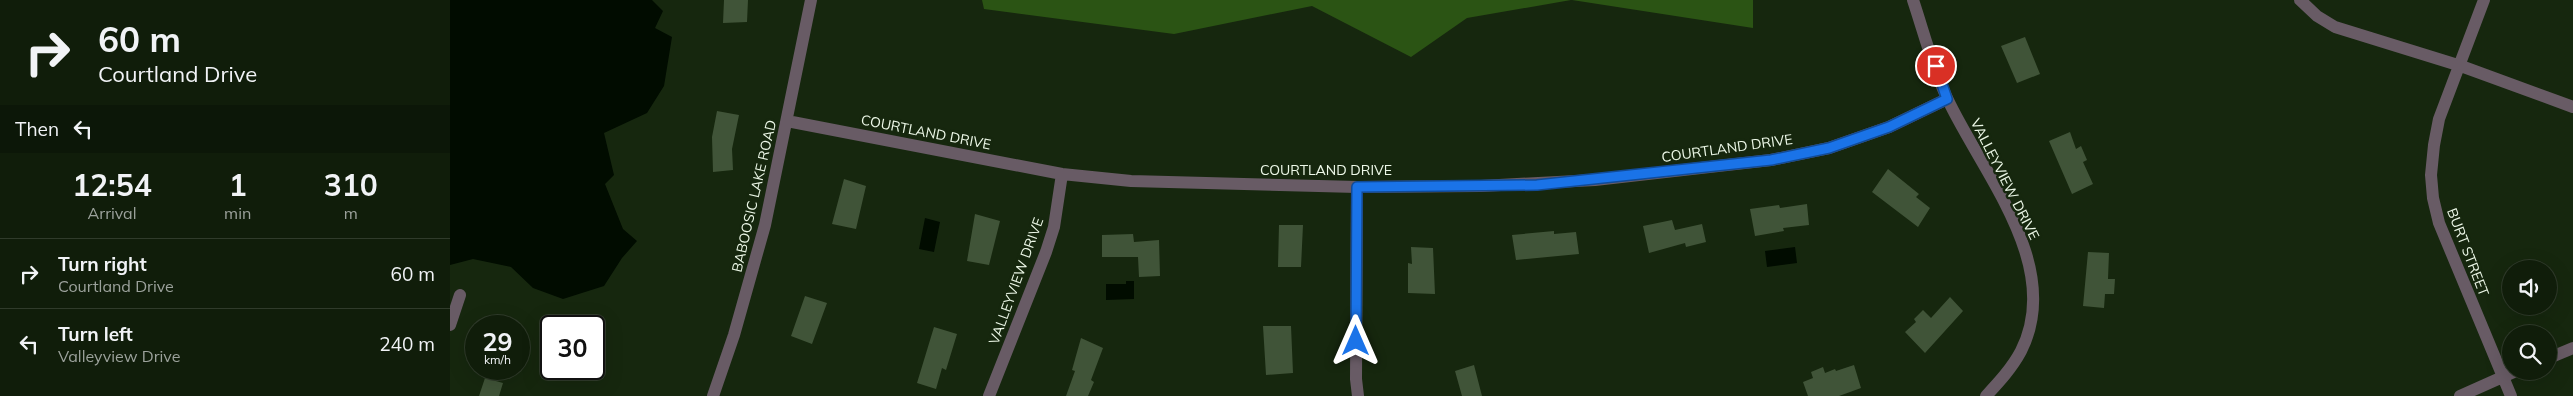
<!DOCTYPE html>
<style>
:root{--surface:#101d0a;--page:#192613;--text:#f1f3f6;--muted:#9ca29c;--line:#303b2b}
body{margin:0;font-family:Mulish,sans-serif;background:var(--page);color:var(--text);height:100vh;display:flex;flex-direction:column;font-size:19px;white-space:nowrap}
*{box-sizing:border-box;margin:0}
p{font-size:16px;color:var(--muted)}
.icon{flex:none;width:28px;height:28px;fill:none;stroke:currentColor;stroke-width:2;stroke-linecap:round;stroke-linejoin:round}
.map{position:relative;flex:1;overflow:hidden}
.side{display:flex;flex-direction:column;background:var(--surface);width:450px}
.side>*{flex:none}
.banner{background:#101d0a;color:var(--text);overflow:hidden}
.fabs{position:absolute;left:2052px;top:260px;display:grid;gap:10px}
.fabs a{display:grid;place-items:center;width:55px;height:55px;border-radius:50%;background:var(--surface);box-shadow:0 5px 20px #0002,0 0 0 1px var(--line);font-size:25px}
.speed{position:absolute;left:15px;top:315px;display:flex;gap:10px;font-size:25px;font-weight:700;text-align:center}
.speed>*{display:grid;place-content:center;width:65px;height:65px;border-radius:50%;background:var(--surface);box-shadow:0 5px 20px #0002,0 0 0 1px var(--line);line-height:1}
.speed small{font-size:12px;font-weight:400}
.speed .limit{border:2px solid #111;border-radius:8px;background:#fff;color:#111}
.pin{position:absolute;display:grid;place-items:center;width:42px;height:42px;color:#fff;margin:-21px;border:2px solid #fff;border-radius:50%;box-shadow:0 1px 5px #0007}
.me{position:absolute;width:55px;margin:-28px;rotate:0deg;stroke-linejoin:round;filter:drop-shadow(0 0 4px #0008)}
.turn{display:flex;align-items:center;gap:18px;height:105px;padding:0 15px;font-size:22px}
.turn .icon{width:65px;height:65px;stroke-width:2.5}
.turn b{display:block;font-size:35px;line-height:42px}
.then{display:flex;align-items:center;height:48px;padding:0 15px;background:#0003;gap:10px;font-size:19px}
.eta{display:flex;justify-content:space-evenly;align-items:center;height:85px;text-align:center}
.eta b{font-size:30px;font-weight:700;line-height:35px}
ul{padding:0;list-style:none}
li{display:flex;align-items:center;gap:15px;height:70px;padding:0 15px;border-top:1px solid var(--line)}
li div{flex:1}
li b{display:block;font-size:19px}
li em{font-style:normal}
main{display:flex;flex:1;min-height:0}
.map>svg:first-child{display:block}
</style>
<main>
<section class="side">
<div class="banner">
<div class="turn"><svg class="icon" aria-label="right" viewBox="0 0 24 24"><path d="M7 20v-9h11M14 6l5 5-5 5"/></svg><div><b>60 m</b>Courtland Drive</div></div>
<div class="then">Then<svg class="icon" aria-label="left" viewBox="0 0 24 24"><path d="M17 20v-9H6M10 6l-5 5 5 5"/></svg></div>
</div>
<div class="eta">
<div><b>12:54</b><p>Arrival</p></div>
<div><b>1</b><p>min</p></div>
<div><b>310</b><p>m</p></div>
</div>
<ul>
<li><svg class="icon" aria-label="right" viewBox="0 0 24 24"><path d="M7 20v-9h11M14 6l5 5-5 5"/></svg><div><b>Turn right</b><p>Courtland Drive</p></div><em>60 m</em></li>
<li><svg class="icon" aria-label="left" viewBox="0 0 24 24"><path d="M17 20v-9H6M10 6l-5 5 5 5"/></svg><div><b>Turn left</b><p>Valleyview Drive</p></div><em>240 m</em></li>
</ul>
</section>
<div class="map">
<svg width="2123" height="396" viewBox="0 0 2123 396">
<rect width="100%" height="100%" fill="#16270e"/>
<!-- green -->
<path fill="#2b5414" d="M532,0H1121L1017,18L961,57L862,6L724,34L534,9Z
M1122,0H1303V28Z"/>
<!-- water -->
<path fill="#010c00" d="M0,0H202L213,11L205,28L222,37L214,86L197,113L154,133L164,175L155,184L173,229L187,241L172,258L154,286L113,299L83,288L61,267L23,259L0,265Z
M475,218L490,222L484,252L469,249Z
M1345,247L1347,263L1317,267L1315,251Z
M676,281H684V299L656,300V284H676Z"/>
<!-- building -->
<path fill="#405438" d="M274,0H298L297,22L273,23Z
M1575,37L1590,74L1567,83L1551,46Z
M267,111L289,115L282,149L283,170L263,172L262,137Z
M1620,132L1626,149L1631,146L1637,160L1633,162L1643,184L1622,194L1599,141Z
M1438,169L1469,194L1466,197L1480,208L1468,227L1422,192Z
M394,179L416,186L406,229L382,224Z
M1357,204L1359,225L1333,228L1334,231L1305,236L1300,209L1329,205L1330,208Z
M525,214L550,221L539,265L517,261Z
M1222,220L1225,230L1252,224L1256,242L1236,247L1235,243L1199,253L1193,226Z
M829,225H853L851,267H828Z
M1104,231V234L1126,232L1129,254L1066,260L1062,235Z
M683,234L684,242L709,240L710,276L689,277L688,257H652V235Z
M961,247L983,248L985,294L958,293V263L962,264Z
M1638,252L1659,253L1658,279H1665L1664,294H1655L1654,308L1633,306Z
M355,296L377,303L362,344L341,336Z
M1500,297L1513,311L1475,353L1455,332L1466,322L1464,319L1473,310L1481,318Z
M813,326H841L843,373L816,375Z
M484,327L507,334L496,370L492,368L486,389L467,383Z
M631,338L653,348L641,380L644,382L638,396H616L625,371L622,370Z
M1024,365L1032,396H1012L1005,371Z
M1404,365L1411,388L1389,396H1358L1353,382L1363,378L1361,372L1373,367L1375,373L1385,369L1386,371Z
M35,378L53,383L49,396H29Z"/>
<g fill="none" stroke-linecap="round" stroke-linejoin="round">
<!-- minor -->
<path stroke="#685b65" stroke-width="12" d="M1463,0C1474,33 1483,69 1498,100C1533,174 1614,266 1571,351C1562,368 1549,382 1536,396
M1850,0L1867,16L1885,27L2011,66L2123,107
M2034,0L1989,119L1984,145L1981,175L1983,198L1989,223L2061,396
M337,121L612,174L681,181L907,187L1031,186L1145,180L1321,160L1379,148L1439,127L1497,99
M907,187L906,379L908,396
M0,325L10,295
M2099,358L2123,348
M263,396L284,335L315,225L361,0
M539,396L596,252L604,227L612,174
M2010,396L2066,371"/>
</g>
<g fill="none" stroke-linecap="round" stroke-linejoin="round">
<defs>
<path id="route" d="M906,341L907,187L1087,185L1321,160L1379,148L1439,127L1497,99L1486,66"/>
</defs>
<!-- route casing -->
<use href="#route" stroke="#114b97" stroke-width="12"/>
<!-- route -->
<use href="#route" stroke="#1a73e8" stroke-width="9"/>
</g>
<g text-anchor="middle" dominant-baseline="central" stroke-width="5" stroke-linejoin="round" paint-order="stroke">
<!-- street labels -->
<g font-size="14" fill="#edf8e8" stroke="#16270e">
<text transform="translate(476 132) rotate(11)">COURTLAND DRIVE</text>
<text transform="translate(1277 148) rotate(-8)">COURTLAND DRIVE</text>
<text x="876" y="170">COURTLAND DRIVE</text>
<text transform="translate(1555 179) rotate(63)">VALLEYVIEW DRIVE</text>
<text transform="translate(304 196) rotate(-77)">BABOOSIC LAKE ROAD</text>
<text transform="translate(2018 252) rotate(69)">BURT STREET</text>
<text transform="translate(566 281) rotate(-70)">VALLEYVIEW DRIVE</text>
</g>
</g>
</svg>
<div class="fabs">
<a><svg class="icon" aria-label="sound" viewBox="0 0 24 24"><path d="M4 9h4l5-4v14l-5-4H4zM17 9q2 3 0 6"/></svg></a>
<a><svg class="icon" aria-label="search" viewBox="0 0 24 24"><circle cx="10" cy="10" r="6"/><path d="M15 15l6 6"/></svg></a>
</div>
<div class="speed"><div>29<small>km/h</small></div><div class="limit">30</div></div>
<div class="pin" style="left:1486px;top:66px;background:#d93025"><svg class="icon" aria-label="arrive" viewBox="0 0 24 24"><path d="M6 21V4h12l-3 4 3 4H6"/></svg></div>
<svg class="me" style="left:906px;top:341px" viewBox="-20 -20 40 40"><path d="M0-17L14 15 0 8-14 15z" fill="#1a73e8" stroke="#fff" stroke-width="4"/></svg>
</div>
</main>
